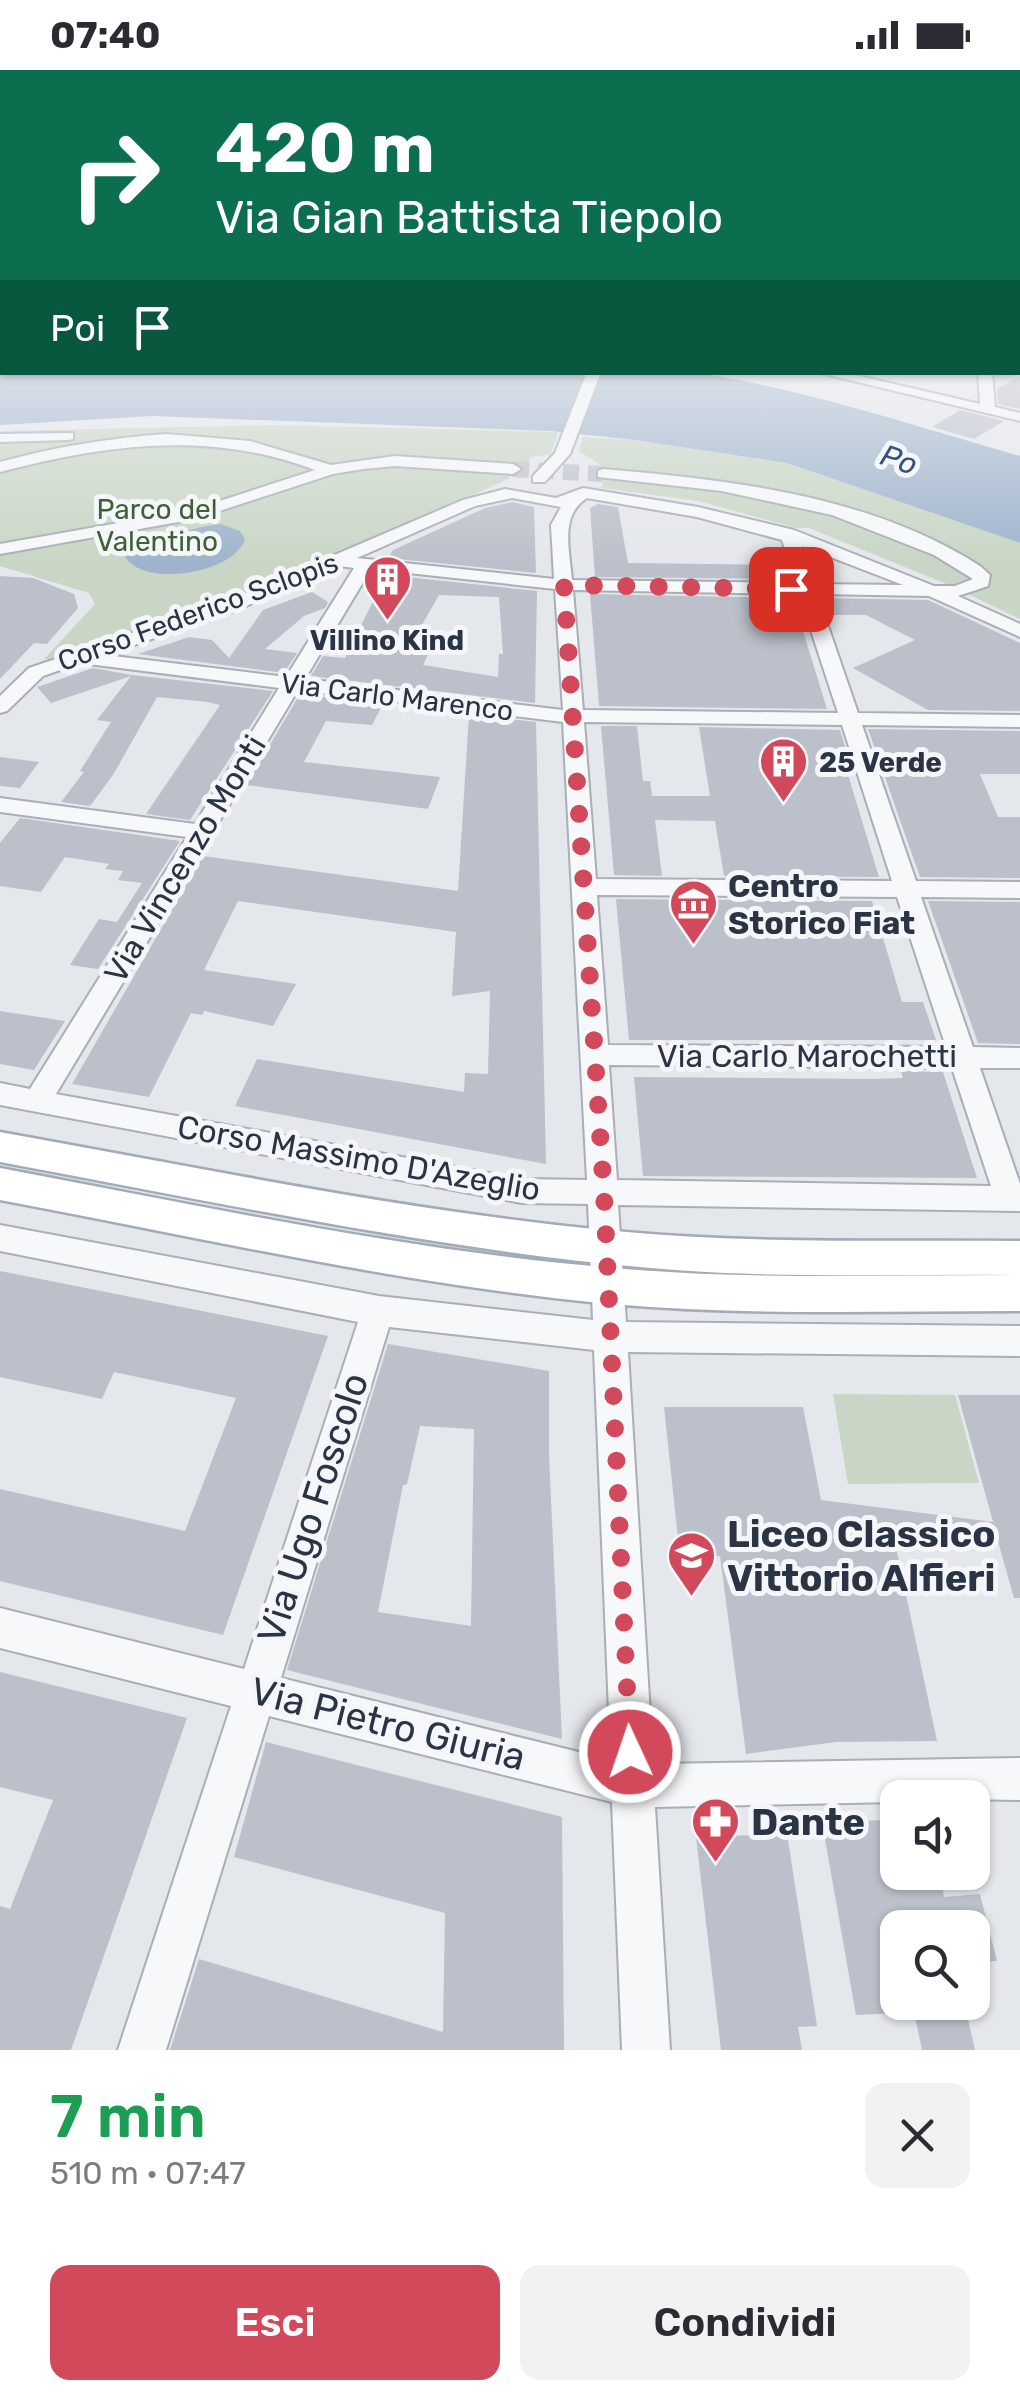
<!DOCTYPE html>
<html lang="it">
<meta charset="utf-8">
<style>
:root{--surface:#fff;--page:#f2f2f3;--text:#2b2b33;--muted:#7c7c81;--accent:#d1495b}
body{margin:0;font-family:Rubik,sans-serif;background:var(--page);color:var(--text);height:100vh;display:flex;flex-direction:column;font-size:38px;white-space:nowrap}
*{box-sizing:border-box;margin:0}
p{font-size:32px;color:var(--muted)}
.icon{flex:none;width:55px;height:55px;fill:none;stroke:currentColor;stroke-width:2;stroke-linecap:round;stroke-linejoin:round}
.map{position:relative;height:1980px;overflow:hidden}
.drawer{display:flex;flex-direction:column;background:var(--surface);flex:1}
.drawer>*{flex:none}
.guide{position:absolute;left:0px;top:0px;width:1020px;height:305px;box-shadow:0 2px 8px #0004;background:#0b6e4f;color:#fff;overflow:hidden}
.fabs{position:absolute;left:880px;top:1710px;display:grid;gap:20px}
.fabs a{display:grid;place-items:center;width:110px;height:110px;border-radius:20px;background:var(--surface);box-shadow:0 2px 8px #0004;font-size:50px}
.pin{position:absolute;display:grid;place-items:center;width:85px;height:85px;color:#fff;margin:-42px;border-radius:20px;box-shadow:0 5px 15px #0006}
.me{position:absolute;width:110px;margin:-55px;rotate:357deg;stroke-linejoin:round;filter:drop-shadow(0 0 8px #0008)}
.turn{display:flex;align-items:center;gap:35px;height:210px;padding:0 50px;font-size:45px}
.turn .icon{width:130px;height:130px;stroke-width:2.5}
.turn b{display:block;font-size:70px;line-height:85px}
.then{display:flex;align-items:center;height:95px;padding:0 50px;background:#0003;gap:20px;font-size:38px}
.round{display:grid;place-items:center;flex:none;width:105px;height:105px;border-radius:20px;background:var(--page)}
.headline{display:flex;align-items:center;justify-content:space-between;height:170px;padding:0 50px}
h1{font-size:60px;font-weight:600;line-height:75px;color:#1e9e55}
.button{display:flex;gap:20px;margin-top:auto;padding:20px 50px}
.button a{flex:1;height:115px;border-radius:20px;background:var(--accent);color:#fff;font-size:40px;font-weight:600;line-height:115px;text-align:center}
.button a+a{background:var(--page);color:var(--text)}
.status{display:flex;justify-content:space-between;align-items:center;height:70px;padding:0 50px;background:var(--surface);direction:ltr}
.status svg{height:28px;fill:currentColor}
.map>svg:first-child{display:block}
</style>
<div class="status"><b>07:40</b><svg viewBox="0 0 49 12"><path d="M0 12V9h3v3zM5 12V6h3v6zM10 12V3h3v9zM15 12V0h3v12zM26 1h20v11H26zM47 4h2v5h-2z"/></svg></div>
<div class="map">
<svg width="1020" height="1980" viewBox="0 0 1020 1980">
<rect width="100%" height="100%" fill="#e4e7ec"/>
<!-- green -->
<path fill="#c9d6c5" d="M274,355L558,362L551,384L531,387L528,393H516L508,409L332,490L61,590L44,589L95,534L89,523L0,496V361Z
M583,367L635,370L787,393L1020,473V549L949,515L809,458H796L699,431L601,418L607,399L579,381Z
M833,1324L955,1325L979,1413L848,1414Z"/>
<!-- water -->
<path fill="#9fb4cc" d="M0,285L2,302L699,303C808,320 914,356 1020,386V473L787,393L635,370L550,361L152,346L0,355Z
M221,454L240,461L245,469C236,503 142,519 125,486L132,476C160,470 191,457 221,454Z"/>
<!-- building -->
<path fill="#bbc0ca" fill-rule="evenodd" d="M1020,306V339L998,334L997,319Z
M960,340L1004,351L974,369L932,357Z
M512,432L534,437L536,503L388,488L393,480L485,438Z
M598,434L618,437L628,493L782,495L786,509L595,507L590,438Z
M378,504L537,521L535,633L311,606L323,586L345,588L380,517L367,522ZM439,525L499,527L503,584H499L498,607L423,595L431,578L410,576Z
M0,506L33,508L74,524L78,538L47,574L34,573L0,609Z
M312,522L328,532L325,538L304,546L265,579L297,583L284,603L138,584L189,567L212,570L229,588L263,540Z
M590,524L796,528L802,545H798L827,639L599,636Z
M822,528L928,530L1020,573V641L928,640L853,598L915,570L866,545H828Z
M93,598L132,605L273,621L190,750L146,744L220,635L208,632L157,627L113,705L90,736L61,732L84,702L80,701L111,652L97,650L131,606L51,633L37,617Z
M300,624L383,634L372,655L326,651L304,692L440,707L428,739L246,715Z
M469,644L536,652L546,1094L235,1036L257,989L464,1022L465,1003L488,1004L490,921L452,926L456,862L238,831L204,900L296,914L273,956L204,941L202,945L191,943L149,1027L72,1014L203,786L458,821Z
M601,656H637L643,711H650L652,726H710L699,657L840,660L851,696L846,698L879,807L724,806L715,751L655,750L662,806L614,805Z
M868,659L1020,661V704H980L998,747H1020V808L920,807Z
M0,687L39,692L20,718L0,716Z
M20,748L180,771L98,899L70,895L99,849L117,852L142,813L118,810L123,801L105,799L109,794L65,787L41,822L0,816V773Z
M616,829L872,831L902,932H923L936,970H629Z
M928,831L1020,832V974L978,973Z
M0,941L65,951L34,1000L0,994Z
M901,1001L943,1002L977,1108L643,1106L634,1007L873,1009L903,1008Z
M0,1201L328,1266L223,1565L0,1511V1419L185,1461L236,1328L114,1302L102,1329L0,1307Z
M388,1274L549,1301V1385L562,1669L287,1600ZM420,1356L474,1359L471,1556L378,1542L403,1415L407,1414Z
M958,1325H1020V1528H1014L995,1461L994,1471L892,1459L937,1671L836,1672L746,1684L720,1486L680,1487L664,1337H803L821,1430L993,1452Z
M0,1602L187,1648L71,1980H0V1836L10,1839L53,1730L0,1717Z
M266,1672L562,1747L564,1980H170L199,1889L443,1962L445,1843L234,1787Z
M886,1750L890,1773H898V1802H922L924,1810L941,1809L944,1827L980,1824L997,1891L972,1892V1858H898V1943L856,1945L822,1752Z
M787,1764L817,1956L798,1957L802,1980H721L696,1767Z
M912,1932H964L975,1980H922Z"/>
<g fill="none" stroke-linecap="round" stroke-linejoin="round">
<!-- minor-tunnel -->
<path stroke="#bfc3cb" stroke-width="16" stroke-dasharray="16 9" stroke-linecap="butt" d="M513,399L603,404"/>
<defs>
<path id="minor" d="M0,222L2,223V229L0,230Z
M1018,247H1020V255H1018Z
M587,302H601L570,384L545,412H533V406L555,383Z
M816,302H842L980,334L978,302H992L995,337L1020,343V351Z
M73,363V369L68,370L0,372V364Z
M166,364L250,371L331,395L395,386L513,394L521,399L513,404L395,396L363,399L333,404L195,449L0,484V474L192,440L315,400C210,360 106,374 0,402V392C55,377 109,368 166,364Z
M603,399C730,410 870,425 980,496L990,505L988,516L958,526L1020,554V567L929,526L817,524L858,643L1020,645V657L862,655L916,811L1020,812V828L921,827L973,977L1020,978V998H980L1020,1114V1141L618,1135L626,1252L1020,1256V1286L628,1282L653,1694L1020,1688V1730L898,1728V1732L655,1737L670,1980H622L612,1732L269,1646L166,1980H118L231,1636L0,1578V1538L244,1599L358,1252L0,1181V1155L379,1226L593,1250L588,1134L522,1133L0,1035V1013L30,1019L187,767L0,742V728L195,754L279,618L80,593L43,606L7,641L0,643V626L29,598L227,531L463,430L505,419L556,428L583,418L698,437L794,460L934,516H955L973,509L934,485L832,445L722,421L598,407V401ZM512,428L561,437L551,455L554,509L357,488L475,436ZM587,428L697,447L782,470L796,513L572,510C570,482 559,445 587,428ZM802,476L903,515L813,514ZM339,496L354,498L286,607L105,585L239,539ZM371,499L555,519L563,640L305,609ZM573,520L799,524L838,643L583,640ZM298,620L563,652L587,1110L522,1109L56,1024ZM584,652L842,655L892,811L596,809ZM597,825L897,827L946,977L608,975ZM609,995L952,998L991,1116L617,1110ZM389,1257L594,1280L611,1690L281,1608Z"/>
<path id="major" d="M0,260H2V270H0Z
M1018,293H1020V303L1016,302Z
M0,1062C201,1098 401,1140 604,1160C742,1174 881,1170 1020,1171V1241C884,1241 747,1246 612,1234C405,1215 203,1168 0,1130V1098C203,1136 407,1181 613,1198C747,1210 881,1205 1015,1205C894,1204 772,1209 651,1198C432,1179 216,1132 0,1092Z"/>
</defs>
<!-- minor casing -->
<use href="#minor" stroke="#a9aeb7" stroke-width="4"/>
<!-- major casing -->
<use href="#major" stroke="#a3abb8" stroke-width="5"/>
<!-- minor -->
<use href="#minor" fill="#f7f8fa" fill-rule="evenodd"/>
<!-- major -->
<use href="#major" fill="#fff" fill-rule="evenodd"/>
</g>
<!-- sky -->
<linearGradient id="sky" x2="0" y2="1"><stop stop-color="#8bb4dd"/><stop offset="0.44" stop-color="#f3f4f6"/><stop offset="1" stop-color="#f3f4f6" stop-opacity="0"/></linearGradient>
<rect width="1020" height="493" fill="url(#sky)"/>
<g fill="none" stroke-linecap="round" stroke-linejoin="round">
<!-- route -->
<path stroke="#d1495b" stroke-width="18" stroke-dasharray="0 32.4" d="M630,1682L604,1124L564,515L791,519"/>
</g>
<!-- icons -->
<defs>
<symbol id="building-pin" viewBox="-11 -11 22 30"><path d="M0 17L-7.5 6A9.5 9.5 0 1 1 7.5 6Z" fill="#d1495b" stroke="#f4f6f9"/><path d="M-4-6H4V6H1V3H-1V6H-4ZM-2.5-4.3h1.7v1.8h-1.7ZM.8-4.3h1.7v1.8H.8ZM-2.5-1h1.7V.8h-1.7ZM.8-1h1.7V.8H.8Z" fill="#fff"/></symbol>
<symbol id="museum-pin" viewBox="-11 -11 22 30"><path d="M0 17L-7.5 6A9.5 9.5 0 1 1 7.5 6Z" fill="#d1495b" stroke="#f4f6f9"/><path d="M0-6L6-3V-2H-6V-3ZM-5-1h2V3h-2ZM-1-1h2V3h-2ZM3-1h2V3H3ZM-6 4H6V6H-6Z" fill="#fff"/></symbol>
<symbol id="school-pin" viewBox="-11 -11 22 30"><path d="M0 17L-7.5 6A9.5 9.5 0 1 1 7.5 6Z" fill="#d1495b" stroke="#f4f6f9"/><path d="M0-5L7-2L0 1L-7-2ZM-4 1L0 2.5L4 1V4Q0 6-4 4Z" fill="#fff"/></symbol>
<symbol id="pharmacy-pin" viewBox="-11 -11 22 30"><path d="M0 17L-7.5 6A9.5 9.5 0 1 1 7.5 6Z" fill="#d1495b" stroke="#f4f6f9"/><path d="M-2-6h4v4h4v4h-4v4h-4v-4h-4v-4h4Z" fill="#fff"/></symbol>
</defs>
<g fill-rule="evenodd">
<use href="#building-pin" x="360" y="482" width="55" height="75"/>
<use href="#building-pin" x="756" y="664" width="55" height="75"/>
<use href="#museum-pin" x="666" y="806" width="55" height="75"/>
<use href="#school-pin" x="664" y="1458" width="55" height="75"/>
<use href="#pharmacy-pin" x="688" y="1724" width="55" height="75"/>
</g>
<g text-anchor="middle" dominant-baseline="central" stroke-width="10" stroke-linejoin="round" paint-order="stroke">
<!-- far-park labels -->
<g font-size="28" fill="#3f6138" stroke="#f4f6f9">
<text x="157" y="439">Parco del<tspan x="157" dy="32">Valentino</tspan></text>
</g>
<!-- far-street labels -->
<g font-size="28" fill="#2b3445" stroke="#f4f6f9">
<text transform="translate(198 542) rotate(-20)">Corso Federico Sclopis</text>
<text transform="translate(397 627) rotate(7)">Via Carlo Marenco</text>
</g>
<!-- far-poi labels -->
<g font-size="28" font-weight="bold" fill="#2b3445" stroke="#f4f6f9">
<text x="387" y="570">Villino Kind</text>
<text x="819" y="692" text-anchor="start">25 Verde</text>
</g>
<!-- far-water labels -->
<g font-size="30" font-style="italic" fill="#34527a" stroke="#f4f6f9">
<text transform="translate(899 390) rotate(19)">Po</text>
</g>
<!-- street labels -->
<g font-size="32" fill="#2b3445" stroke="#f4f6f9">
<text transform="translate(185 789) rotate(-59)">Via Vincenzo Monti</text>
<text x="807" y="986">Via Carlo Marochetti</text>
<text transform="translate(359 1088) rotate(10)">Corso Massimo D'Azeglio</text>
</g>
<!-- poi labels -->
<g font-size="32" font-weight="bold" fill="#2b3445" stroke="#f4f6f9" text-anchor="start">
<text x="728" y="816">Centro<tspan x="728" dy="37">Storico Fiat</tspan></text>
</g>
<!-- near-street labels -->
<g font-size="38" fill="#2b3445" stroke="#f4f6f9">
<text transform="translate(313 1438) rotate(-72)">Via Ugo Foscolo</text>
<text transform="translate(388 1654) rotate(14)">Via Pietro Giuria</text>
</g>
<!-- near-poi labels -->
<g font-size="38" font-weight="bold" fill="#2b3445" stroke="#f4f6f9" text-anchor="start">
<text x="727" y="1464">Liceo Classico<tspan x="727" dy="44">Vittorio Alfieri</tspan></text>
<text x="751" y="1752">Dante</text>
</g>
</g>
</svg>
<div class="fabs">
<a><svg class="icon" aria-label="sound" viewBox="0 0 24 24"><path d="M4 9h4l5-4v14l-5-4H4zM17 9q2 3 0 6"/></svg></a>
<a><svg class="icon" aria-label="search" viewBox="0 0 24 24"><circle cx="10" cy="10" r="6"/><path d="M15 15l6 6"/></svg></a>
</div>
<div class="pin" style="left:791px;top:519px;background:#d93025"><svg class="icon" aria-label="arrive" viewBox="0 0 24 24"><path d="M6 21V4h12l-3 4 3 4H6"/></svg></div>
<svg class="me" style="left:630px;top:1682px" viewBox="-20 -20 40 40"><circle r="17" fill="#d1495b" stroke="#fff" stroke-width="3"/><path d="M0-11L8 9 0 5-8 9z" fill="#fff"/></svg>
<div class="guide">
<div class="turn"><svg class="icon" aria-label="right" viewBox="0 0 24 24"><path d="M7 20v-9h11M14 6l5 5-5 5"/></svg><div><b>420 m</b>Via Gian Battista Tiepolo</div></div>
<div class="then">Poi<svg class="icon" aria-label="arrive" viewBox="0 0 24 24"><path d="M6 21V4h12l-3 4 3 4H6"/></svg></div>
</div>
</div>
<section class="drawer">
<div class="headline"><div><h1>7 min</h1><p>510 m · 07:47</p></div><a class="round"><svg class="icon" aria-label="close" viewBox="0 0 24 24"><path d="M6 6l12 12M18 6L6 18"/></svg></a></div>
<div class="button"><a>Esci</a><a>Condividi</a></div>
</section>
